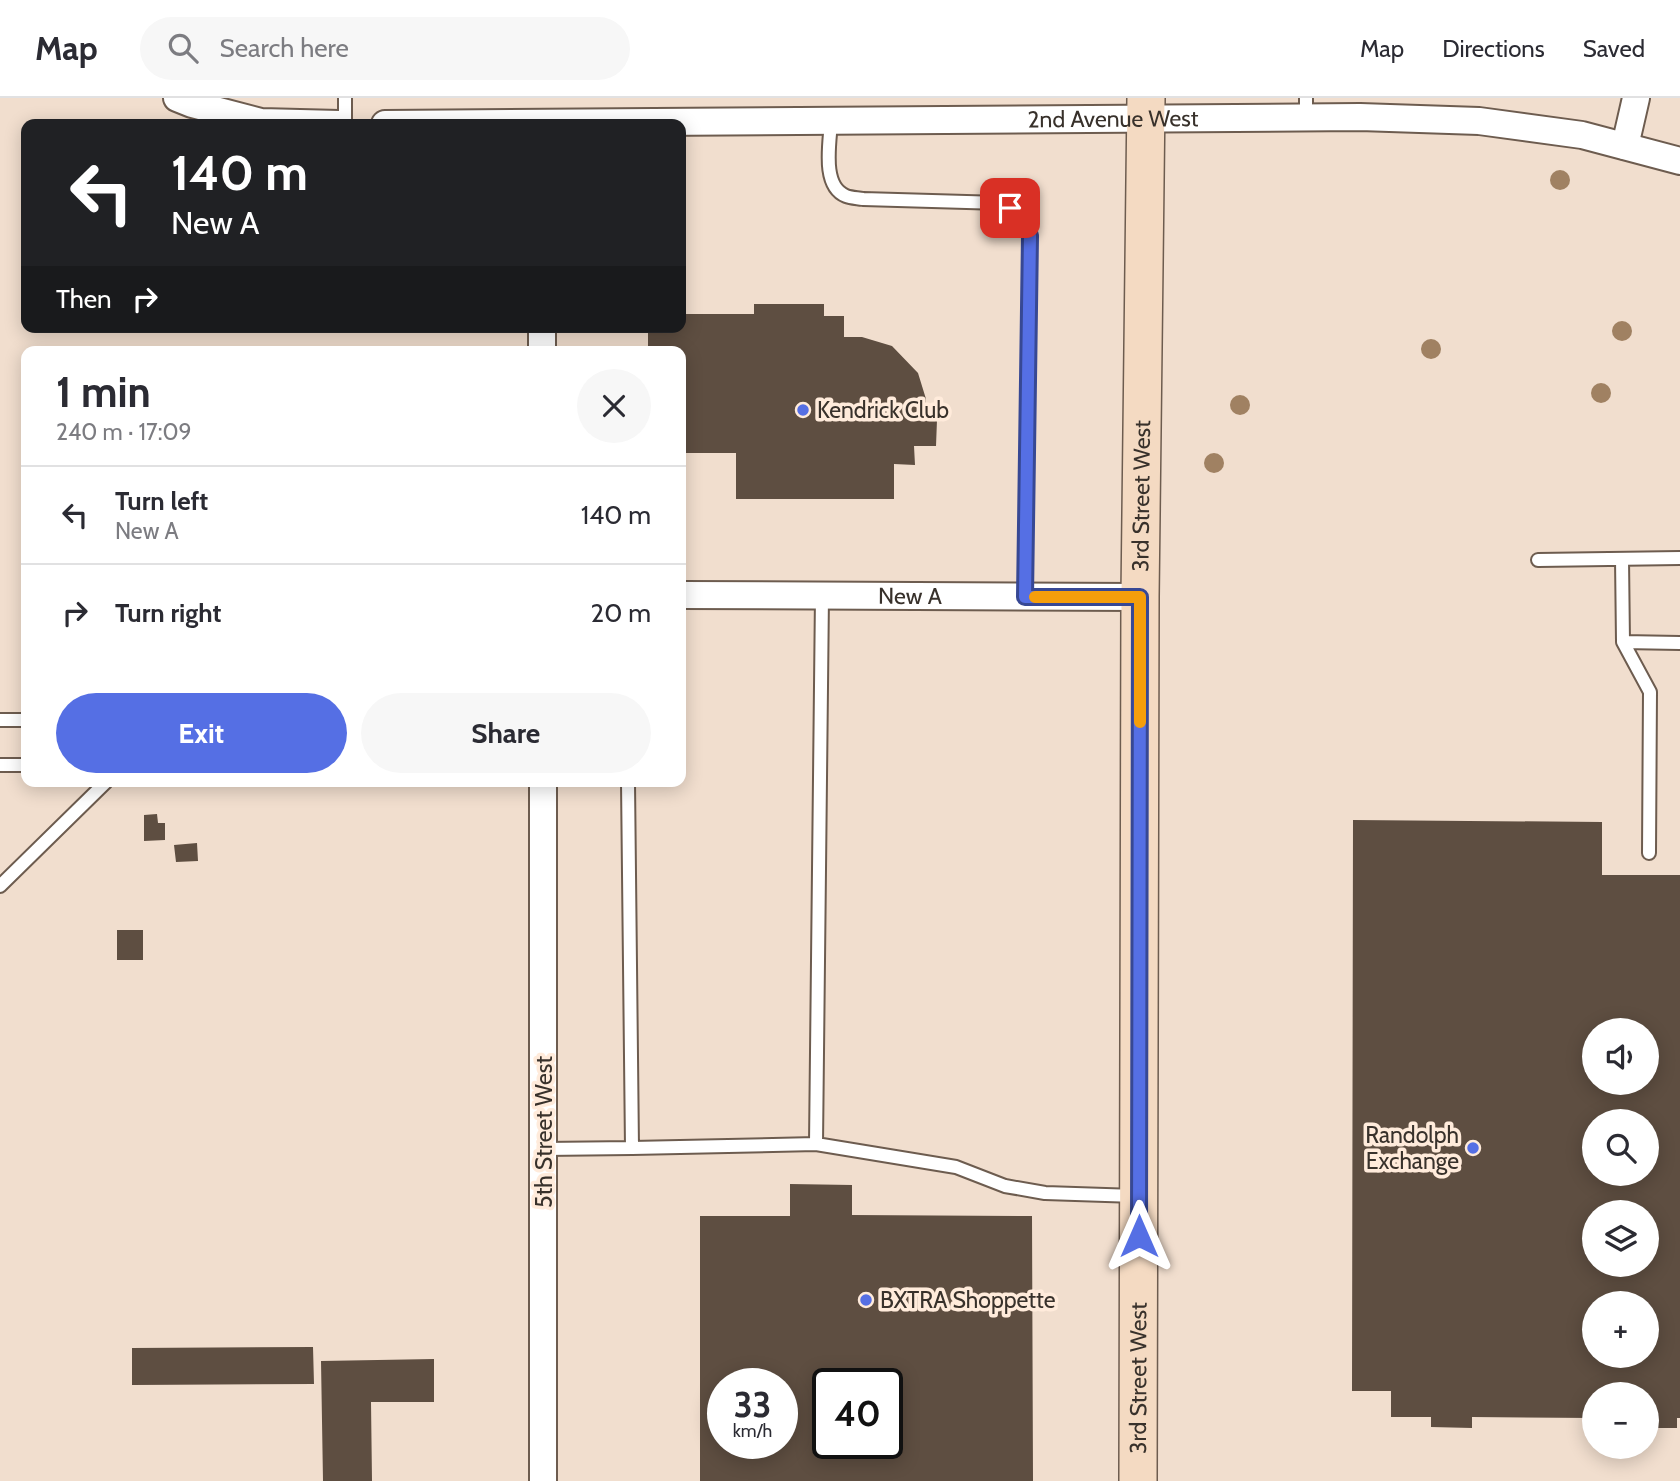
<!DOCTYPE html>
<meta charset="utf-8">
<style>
:root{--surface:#fff;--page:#f7f7f7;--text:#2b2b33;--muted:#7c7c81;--line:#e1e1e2;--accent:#556fe4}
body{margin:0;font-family:Cabin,sans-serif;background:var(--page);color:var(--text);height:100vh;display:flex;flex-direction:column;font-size:26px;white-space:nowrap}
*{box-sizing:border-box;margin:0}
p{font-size:23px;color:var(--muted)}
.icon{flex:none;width:38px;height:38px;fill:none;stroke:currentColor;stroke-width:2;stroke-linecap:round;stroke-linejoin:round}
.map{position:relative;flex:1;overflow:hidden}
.side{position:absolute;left:21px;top:248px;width:665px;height:441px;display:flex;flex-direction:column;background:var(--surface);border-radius:14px;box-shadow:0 4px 18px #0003}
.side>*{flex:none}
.hud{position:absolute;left:21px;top:21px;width:665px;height:214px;border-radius:14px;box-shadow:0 4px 18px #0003;background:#202124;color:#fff;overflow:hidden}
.buttons{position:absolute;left:1582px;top:920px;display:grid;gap:14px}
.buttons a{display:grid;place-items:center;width:77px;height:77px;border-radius:50%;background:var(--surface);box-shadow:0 4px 18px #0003;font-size:35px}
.speed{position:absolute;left:707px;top:1270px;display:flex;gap:14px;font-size:35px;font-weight:700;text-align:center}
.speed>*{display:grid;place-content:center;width:91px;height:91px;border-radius:50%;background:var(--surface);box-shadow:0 4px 18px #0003;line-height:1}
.speed small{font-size:18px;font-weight:400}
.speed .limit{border:4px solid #111;border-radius:10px;background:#fff;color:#111}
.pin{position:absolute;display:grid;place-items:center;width:60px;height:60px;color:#fff;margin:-30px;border-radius:14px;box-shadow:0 4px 10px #0006}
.me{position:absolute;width:77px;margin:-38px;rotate:0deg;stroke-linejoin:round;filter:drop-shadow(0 0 5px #0008)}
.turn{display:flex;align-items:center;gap:24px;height:147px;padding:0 35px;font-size:32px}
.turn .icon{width:91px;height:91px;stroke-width:2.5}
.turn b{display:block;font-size:49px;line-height:60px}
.then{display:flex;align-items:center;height:66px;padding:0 35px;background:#0003;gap:14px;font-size:26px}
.round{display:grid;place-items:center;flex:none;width:74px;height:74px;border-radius:37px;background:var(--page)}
.head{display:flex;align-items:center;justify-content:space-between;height:119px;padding:0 35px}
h1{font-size:42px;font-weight:700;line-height:52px}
.button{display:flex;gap:14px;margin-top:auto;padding:14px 35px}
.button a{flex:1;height:80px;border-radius:42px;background:var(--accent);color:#fff;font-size:28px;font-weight:700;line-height:80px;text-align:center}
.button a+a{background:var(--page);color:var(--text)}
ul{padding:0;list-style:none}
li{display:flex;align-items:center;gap:21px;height:98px;padding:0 35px;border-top:2px solid var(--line)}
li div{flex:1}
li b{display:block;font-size:26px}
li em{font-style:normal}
header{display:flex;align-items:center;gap:42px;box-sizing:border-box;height:98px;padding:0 35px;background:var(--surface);border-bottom:2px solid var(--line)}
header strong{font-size:33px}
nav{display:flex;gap:38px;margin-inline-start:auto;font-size:24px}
.search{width:490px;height:63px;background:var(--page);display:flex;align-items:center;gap:18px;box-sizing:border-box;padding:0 24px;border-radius:38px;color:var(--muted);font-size:26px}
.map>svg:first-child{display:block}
</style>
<header>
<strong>Map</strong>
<div class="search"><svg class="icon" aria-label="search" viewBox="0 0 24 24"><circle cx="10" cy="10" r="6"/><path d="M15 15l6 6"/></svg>Search here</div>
<nav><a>Map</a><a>Directions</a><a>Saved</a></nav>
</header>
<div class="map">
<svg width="1680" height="1383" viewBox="0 0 1680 1383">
<rect width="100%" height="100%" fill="#f1dece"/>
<!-- building -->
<path fill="#5e4e41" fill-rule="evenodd" d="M754,206H824V218H844V239H862L892,248L918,275L926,301V322H937L936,348H914L915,367L894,366V401H736V355H681V254H648V229H681V216H754Z
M157,716L158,725H165V742L144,743V717Z
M1353,722L1602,724V777H1680V1320H1677V1330H1647V1297H1594V1320L1472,1319V1330L1431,1329V1319H1391V1293H1352ZM1594,933H1647V985H1594ZM1594,1024H1647V1076H1594ZM1594,1115H1647V1167H1594ZM1594,1206H1647V1258H1594Z
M197,745L198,763L176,764L174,747Z
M117,832H143V862H117Z
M790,1086L852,1087V1117L1032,1118L1033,1383H700V1118H790ZM723,1286H782V1346H723ZM828,1286H887V1346H828Z
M313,1249L314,1286L132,1287V1250Z
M434,1261V1304H371L372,1383H323L321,1263Z"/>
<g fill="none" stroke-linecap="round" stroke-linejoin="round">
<defs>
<path id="lane" d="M1306,0V20
M831,23C830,44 821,88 846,98C851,100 858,100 863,101L1001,105C1016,113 1026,121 1030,138L1025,499
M345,26V0
M1622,461L1623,544L1650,594L1649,755
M1538,462L1680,460
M822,497L816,1046L956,1069L1005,1088L1045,1095L1136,1098
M1623,544L1680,545
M0,622H26
M0,667H26
M0,788L106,684
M632,1050L816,1046
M544,1051L632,1050L628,684"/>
<g id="street">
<path d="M177,0L192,6L261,24L339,26"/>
<path id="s1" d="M385,26L1360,19L1479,23L1582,37L1680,63"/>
<path d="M1625,48L1636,0"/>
<path d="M542,229V254"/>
<path id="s2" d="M681,497L1140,499"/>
<path d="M543,684V1383"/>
</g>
<g id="secondary">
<path id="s3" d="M1138,1383L1140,499L1146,0"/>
</g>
</defs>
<!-- lane casing -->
<use href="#lane" stroke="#6d5c4f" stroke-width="16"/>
<!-- street casing -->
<use href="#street" stroke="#6d5c4f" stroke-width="30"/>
<!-- secondary casing -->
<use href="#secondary" stroke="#6d5c4f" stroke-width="40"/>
<!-- lane -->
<use href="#lane" stroke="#fff" stroke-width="12"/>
<!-- street -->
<use href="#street" stroke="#fff" stroke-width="26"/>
<!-- secondary -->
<use href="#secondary" stroke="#f4dac2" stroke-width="37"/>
</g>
<!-- trees -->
<g fill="#a08162">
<circle cx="1560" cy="82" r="10"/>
<circle cx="1622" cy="233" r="10"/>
<circle cx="1431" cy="251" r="10"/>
<circle cx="1601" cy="295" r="10"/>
<circle cx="1240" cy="307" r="10"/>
<circle cx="1214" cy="365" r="10"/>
</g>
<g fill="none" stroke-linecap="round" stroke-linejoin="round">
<defs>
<path id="route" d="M1010,110C1021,118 1027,125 1030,138L1025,499H1140L1139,1138"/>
</defs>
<!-- route casing -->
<use href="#route" stroke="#374894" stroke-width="18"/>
<!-- route -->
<use href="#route" stroke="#556fe4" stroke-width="12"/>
<!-- slow -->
<path stroke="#f59e0b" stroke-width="12" d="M1035,499H1140V624"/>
</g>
<!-- markers -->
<g fill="#556fe4" stroke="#ffebdb" stroke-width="2.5">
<circle cx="803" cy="312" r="7"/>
<circle cx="1473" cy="1050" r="7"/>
<circle cx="866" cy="1202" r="7"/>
</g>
<g text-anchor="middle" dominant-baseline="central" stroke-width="7" stroke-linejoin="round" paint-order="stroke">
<!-- street labels -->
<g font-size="23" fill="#38312b" stroke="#ffebdb">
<text stroke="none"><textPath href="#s1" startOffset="728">2nd Avenue West</textPath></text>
<text stroke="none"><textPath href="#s3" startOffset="985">3rd Street West</textPath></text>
<text stroke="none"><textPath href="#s2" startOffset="229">New A</textPath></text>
<text transform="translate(544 1034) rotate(-90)">5th Street West</text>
<text stroke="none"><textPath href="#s3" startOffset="103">3rd Street West</textPath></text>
</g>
<!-- poi labels -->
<g font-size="23" fill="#38312b" stroke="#ffebdb" text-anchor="start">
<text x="817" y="312">Kendrick Club</text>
<text x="1459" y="1037" text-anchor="end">Randolph<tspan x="1459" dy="26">Exchange</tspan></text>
<text x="880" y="1202">BXTRA Shoppette</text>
</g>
</g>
</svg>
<div class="buttons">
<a><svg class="icon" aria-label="sound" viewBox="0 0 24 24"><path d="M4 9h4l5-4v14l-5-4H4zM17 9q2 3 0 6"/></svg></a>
<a><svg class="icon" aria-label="search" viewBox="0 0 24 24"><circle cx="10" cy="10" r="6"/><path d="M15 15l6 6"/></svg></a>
<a><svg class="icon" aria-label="layers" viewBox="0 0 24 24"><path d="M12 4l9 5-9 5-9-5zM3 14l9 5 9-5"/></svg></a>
<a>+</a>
<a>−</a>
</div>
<div class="speed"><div>33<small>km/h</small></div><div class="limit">40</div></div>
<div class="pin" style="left:1010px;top:110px;background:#d93025"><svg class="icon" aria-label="arrive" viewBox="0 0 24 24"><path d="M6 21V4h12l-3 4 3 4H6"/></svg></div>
<svg class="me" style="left:1139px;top:1138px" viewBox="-20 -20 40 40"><path d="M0-17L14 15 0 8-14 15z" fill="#556fe4" stroke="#fff" stroke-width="4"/></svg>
<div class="hud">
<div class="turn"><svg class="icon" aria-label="left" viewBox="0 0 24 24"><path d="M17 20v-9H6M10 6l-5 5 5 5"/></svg><div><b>140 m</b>New A</div></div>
<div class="then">Then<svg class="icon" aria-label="right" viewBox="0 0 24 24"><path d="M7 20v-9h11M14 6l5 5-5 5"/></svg></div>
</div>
<section class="side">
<div class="head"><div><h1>1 min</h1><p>240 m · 17:09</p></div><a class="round"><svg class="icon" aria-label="close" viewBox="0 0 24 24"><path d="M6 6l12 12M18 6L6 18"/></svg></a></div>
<ul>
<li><svg class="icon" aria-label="left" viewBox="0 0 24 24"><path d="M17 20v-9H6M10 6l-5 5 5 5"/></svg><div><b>Turn left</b><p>New A</p></div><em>140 m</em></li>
<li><svg class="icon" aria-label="right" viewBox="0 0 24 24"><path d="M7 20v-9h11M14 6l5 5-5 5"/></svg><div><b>Turn right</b></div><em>20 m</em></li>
</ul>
<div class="button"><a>Exit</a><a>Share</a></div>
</section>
</div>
